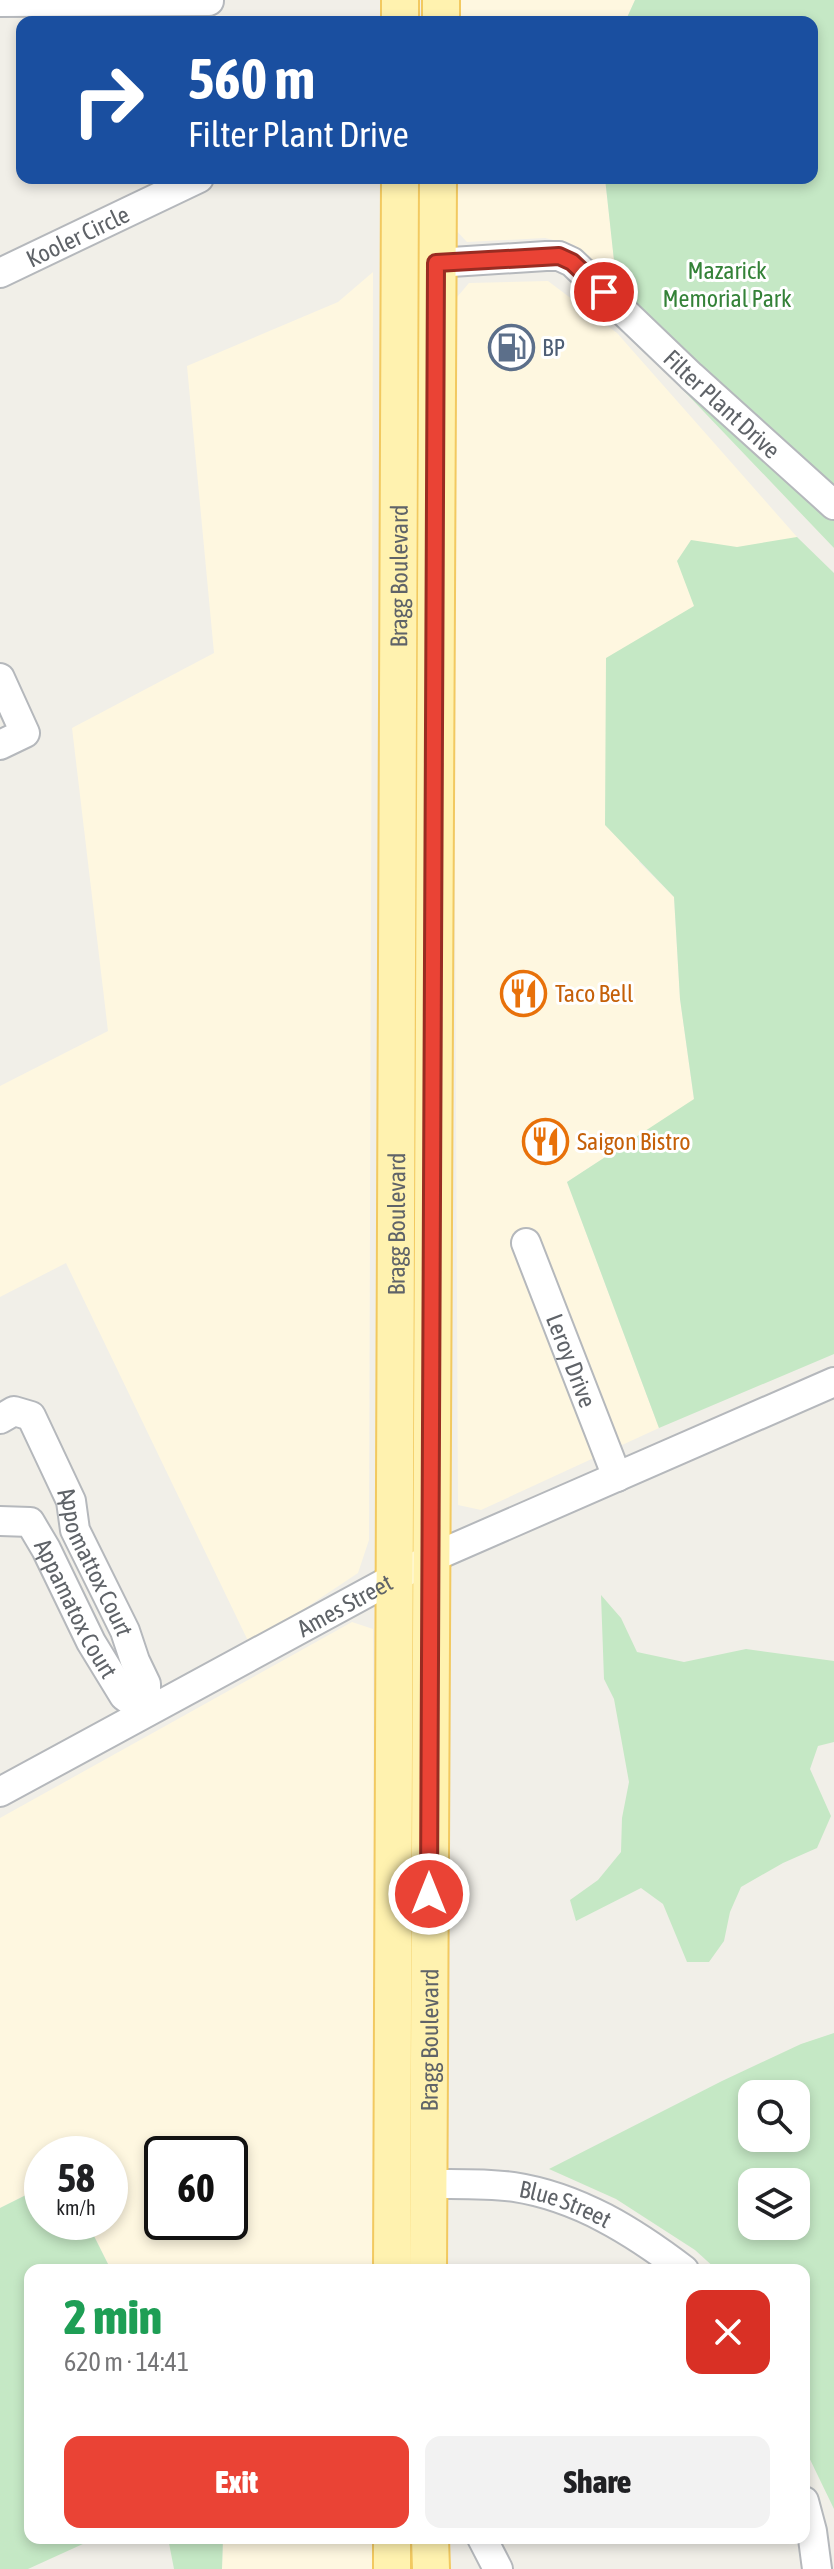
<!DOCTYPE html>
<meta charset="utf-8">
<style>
:root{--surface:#fff;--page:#f2f2f2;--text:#202124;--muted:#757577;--accent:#ea4335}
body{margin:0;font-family:"Asap Condensed",sans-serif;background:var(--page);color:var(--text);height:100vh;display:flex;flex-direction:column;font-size:30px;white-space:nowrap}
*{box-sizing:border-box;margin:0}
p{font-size:26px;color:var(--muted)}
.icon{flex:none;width:44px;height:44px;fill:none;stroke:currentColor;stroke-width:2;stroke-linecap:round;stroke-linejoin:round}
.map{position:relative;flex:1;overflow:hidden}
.side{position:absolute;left:24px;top:2264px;width:786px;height:280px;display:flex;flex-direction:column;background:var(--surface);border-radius:16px;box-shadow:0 4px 12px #0003}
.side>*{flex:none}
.top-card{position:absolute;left:16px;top:16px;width:802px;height:168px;border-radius:16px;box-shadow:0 4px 12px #0003;background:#1a4fa0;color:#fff;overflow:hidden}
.buttons{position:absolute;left:738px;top:2080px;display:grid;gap:16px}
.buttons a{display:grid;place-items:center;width:72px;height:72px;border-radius:16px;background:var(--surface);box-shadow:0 4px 12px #0003;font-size:40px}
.speed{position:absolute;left:24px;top:2136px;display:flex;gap:16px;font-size:40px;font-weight:700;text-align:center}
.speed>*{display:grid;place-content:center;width:104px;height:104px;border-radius:50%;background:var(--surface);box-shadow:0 4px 12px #0003;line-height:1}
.speed small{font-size:20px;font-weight:400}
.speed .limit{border:4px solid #111;border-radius:12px;background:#fff;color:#111}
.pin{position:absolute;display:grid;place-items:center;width:68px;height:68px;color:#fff;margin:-34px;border:4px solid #fff;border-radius:50%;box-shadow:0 2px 8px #0007}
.me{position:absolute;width:88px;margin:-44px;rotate:0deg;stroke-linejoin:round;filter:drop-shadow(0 0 6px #0008)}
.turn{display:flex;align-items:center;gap:28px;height:168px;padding:0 40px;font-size:36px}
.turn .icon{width:104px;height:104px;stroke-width:2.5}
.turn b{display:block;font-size:56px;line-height:68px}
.round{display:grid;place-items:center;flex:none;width:84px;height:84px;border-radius:16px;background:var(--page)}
.head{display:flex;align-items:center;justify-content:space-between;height:136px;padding:0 40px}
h1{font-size:48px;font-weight:800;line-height:60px;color:#1e9e55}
.action{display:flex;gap:16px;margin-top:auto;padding:16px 40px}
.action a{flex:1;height:92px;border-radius:16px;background:var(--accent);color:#fff;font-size:32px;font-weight:800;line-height:92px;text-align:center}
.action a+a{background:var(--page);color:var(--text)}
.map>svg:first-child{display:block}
</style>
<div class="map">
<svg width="834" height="2569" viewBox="0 0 834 2569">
<rect width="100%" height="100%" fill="#f1efe8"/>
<!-- commercial -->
<path fill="#fef7e0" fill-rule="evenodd" d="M452,0H635L625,22H452Z
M451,178H605L617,286L574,245L545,238L467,242L451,225Z
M373,272L369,1540L358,1573L250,1645L66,1263L0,1297V1086L108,1031L72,728L214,653L187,366L338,302Z
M548,281L617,333L797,537L694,606L639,862L674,897L680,999L694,1100L567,1182L659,1428L481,1510L458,1505L452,303L469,283Z
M352,1622L373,1629L376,2270H111L87,2222H110V2154H42V2194L32,2192L0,2208V1818ZM162,2154H230V2222H162Z
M223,2538H375V2569H222Z"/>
<!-- green -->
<path fill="#c5e8c5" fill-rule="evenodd" d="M635,0H834V548L621,325L605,178H812V22H625Z
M797,537L834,573V1354L659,1428L567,1182L694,1099L680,999L674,897L605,825L606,658L694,606L677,561L691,540L737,547Z
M601,1595L621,1618L637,1652L684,1662L746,1649L834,1661V1742L818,1746L810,1769L831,1816L817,1848L783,1863L741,1887L730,1912L724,1941L709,1962H687L663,1904L641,1888L576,1921L570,1900L598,1880L621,1852L622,1818L629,1782L614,1699L604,1679Z
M834,2033V2509L804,2447V2270H717L695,2250L616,2199L549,2169L722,2081L801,2044ZM796,2094V2138H752V2094ZM796,2182V2226H752V2182Z
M32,2192L42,2194V2222H87L111,2270H30V2538H96L28,2569H0V2208Z
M168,2538H223L222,2569H174Z"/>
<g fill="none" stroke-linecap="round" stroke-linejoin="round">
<defs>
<g id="minor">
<path d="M0,2L209,1"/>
<path id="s1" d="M436,263L546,256H559L572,262L691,376L834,505"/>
<path id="s2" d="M0,273L199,178"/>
<path d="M0,678L25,733L0,745"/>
<path id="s3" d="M526,1243L617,1477"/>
<path id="s4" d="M0,1419L14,1411L31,1416L71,1501L75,1530L125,1631L135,1661L146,1684V1712"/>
<path id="s5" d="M0,1521L30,1522L46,1549L91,1642L124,1696L146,1712"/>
<path id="s6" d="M0,1792L431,1558L834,1382"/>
<path id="s7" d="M428,2184C457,2184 486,2183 514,2187C579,2197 634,2232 684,2270"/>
<path d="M804,2501L812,2531L817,2569"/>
<path d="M482,2538L498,2569"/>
</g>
<g id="major">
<path d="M400,22V0"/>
<path d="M441,22V0"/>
<path id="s8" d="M392,2270L400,178"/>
<path id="s9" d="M428,2270L438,178"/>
<path d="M430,2538L431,2569"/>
<path d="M392,2569V2538"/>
</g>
</defs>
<!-- minor casing -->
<use href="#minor" stroke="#b5b8bc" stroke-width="32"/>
<!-- major casing -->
<use href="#major" stroke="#f2c960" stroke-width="40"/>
<!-- minor -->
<use href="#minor" stroke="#fff" stroke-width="28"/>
<!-- major -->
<use href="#major" stroke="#fff2af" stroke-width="36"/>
</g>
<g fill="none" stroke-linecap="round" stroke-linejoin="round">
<defs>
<path id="route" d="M429,1894L436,263L559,256L572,262L604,292"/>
</defs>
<!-- route casing -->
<use href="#route" stroke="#982c22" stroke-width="20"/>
<!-- route -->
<use href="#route" stroke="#ea4335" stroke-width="14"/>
</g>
<!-- icons -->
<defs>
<symbol id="fuel-ring" viewBox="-11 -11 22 22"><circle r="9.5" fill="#fff" stroke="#5c6f8a" stroke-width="1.5"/><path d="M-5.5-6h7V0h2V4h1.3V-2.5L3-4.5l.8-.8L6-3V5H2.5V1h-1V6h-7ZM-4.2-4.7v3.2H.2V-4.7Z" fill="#5c6f8a"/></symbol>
<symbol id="restaurant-ring" viewBox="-11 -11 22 22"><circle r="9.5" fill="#fff" stroke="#e8710a" stroke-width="1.5"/><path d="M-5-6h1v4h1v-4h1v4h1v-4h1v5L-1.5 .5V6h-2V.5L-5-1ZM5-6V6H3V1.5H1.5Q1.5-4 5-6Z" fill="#e8710a"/></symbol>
</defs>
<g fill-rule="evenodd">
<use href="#fuel-ring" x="486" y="322" width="51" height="51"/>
<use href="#restaurant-ring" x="498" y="968" width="51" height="51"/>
<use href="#restaurant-ring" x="520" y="1116" width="51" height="51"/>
</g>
<g text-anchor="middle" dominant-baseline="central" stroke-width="6" stroke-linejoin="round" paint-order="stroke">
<!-- street labels -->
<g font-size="24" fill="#5f6368" stroke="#fff">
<text stroke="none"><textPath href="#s2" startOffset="86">Kooler Circle</textPath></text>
<text stroke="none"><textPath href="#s1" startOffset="344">Filter Plant Drive</textPath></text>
<text stroke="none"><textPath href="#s8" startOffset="1694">Bragg Boulevard</textPath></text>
<text stroke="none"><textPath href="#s8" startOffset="1046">Bragg Boulevard</textPath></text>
<text stroke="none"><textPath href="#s3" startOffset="126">Leroy Drive</textPath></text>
<text stroke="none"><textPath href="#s4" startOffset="194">Appomattox Court</textPath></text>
<text stroke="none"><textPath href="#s6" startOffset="392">Ames Street</textPath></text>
<text stroke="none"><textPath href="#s5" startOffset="128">Appamatox Court</textPath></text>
<text stroke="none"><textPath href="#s9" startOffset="230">Bragg Boulevard</textPath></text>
<text stroke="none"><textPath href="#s7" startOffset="140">Blue Street</textPath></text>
</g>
<!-- park labels -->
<g font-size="24" fill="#348238" stroke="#fff">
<text x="727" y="270">Mazarick<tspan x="727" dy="28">Memorial Park</tspan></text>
</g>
<!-- service labels -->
<g font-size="24" fill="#4e5e75" stroke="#fff" text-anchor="start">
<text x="542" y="347">BP</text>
</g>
<!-- food labels -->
<g font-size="24" fill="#c56008" stroke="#fff" text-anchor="start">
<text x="555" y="993">Taco Bell</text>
<text x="577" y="1141">Saigon Bistro</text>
</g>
</g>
</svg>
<div class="buttons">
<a><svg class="icon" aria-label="search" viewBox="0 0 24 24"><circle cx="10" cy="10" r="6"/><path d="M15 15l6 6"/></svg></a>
<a><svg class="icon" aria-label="layers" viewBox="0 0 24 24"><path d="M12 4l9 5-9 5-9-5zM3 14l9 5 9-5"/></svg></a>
</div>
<div class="speed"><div>58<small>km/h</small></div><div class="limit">60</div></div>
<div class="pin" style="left:604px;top:292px;background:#d93025"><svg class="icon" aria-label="arrive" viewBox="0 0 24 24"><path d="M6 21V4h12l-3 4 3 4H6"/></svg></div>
<svg class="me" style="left:429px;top:1894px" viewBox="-20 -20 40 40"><circle r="17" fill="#ea4335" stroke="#fff" stroke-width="3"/><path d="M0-11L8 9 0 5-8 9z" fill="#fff"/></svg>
<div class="top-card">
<div class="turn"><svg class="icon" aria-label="right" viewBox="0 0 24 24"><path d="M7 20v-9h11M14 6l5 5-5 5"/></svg><div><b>560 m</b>Filter Plant Drive</div></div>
</div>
<section class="side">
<div class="head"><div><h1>2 min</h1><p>620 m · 14:41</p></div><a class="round" style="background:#d93025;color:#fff"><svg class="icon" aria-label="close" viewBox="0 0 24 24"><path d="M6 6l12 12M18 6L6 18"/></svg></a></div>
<div class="action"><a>Exit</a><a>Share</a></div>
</section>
</div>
